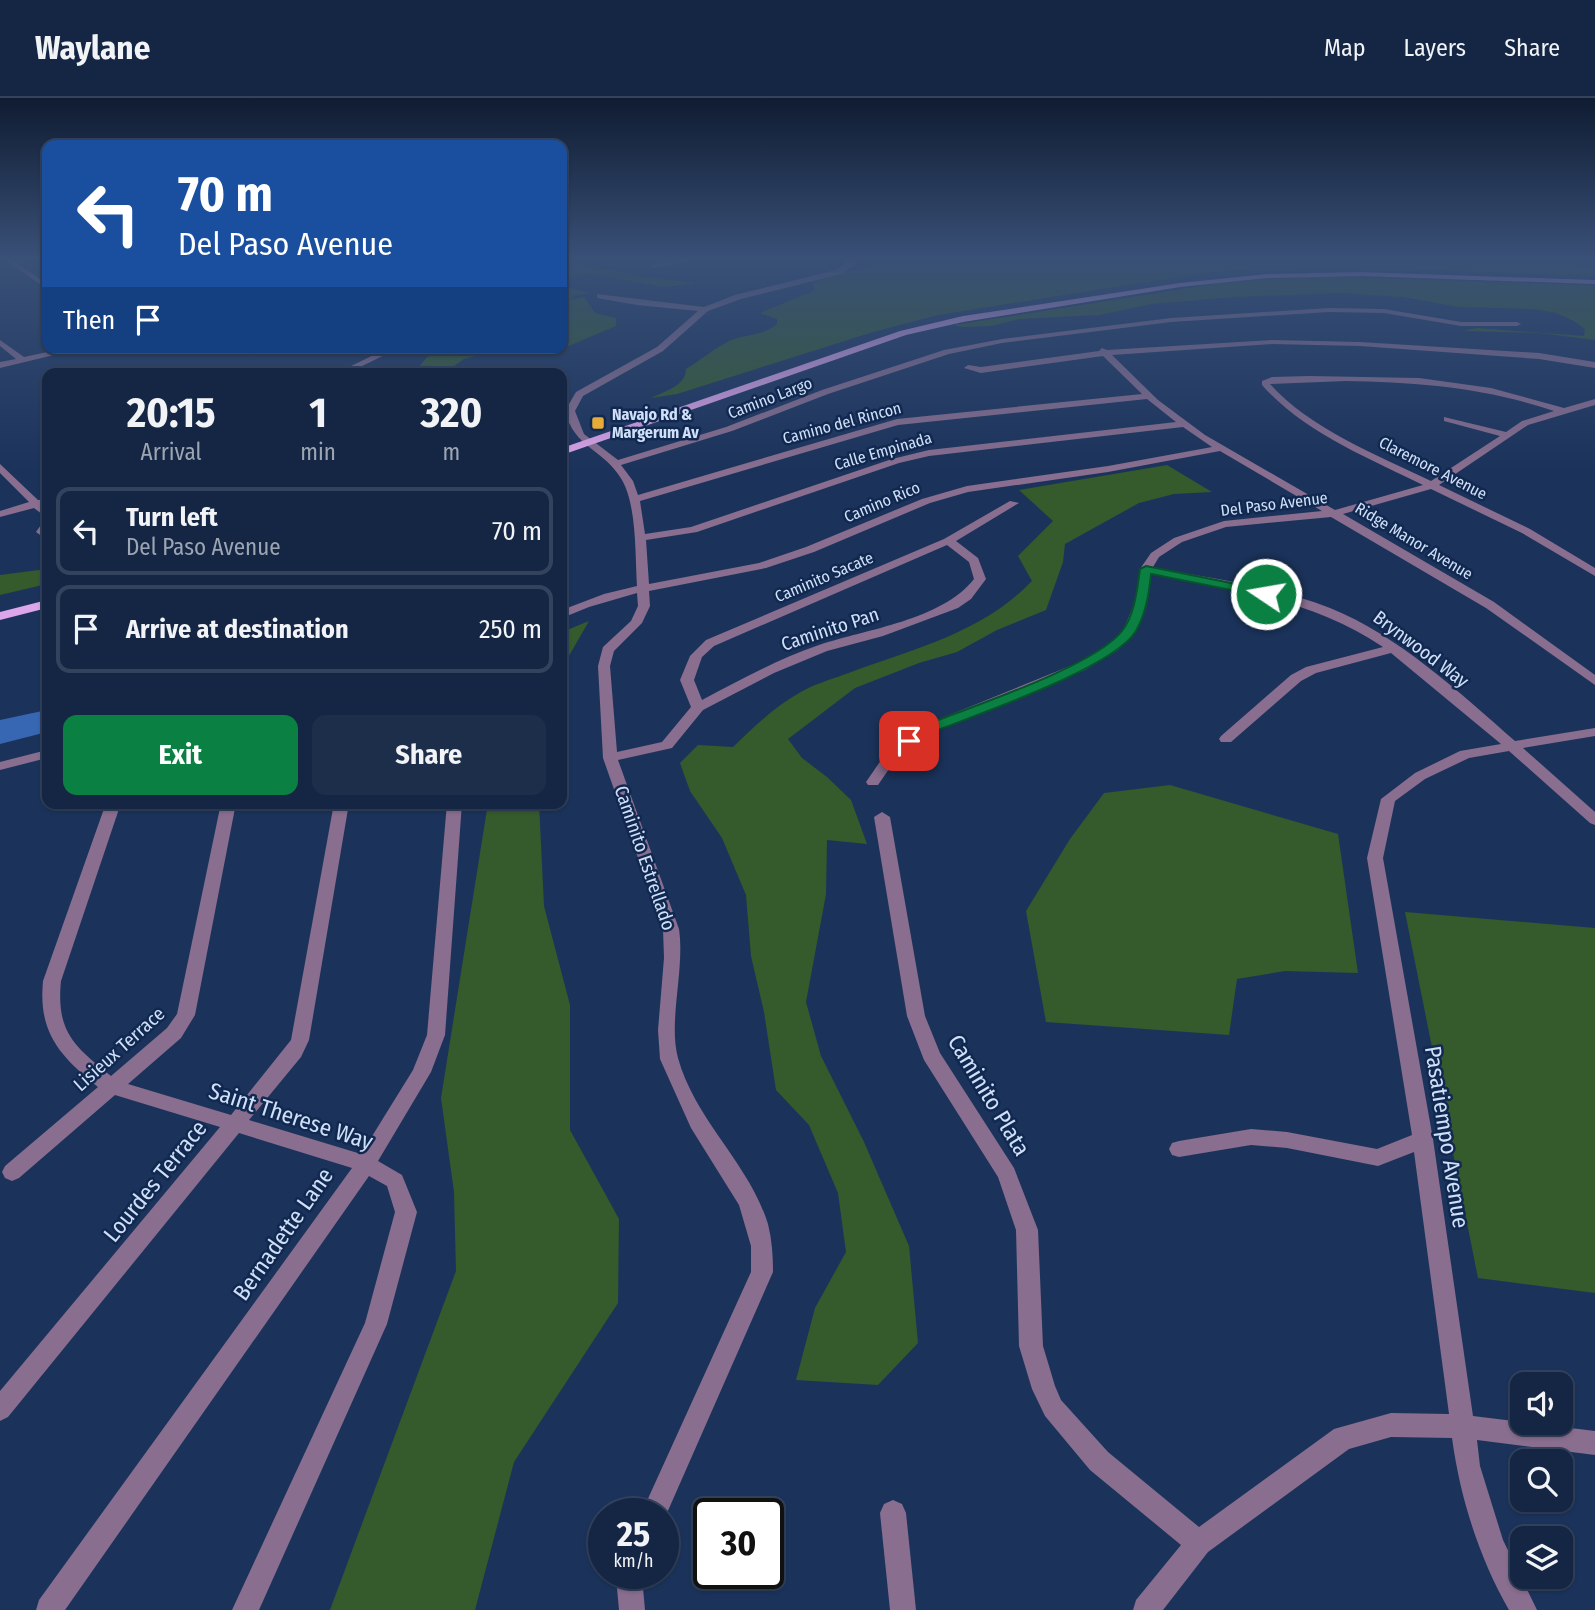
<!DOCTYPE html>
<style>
:root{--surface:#142644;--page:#1d2e4b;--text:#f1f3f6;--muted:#9da5b2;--line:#33435d;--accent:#0b8043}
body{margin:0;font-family:"Fira Sans Condensed",sans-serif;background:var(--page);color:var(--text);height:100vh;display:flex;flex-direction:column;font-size:26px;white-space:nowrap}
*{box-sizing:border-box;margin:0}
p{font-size:23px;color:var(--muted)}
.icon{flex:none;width:38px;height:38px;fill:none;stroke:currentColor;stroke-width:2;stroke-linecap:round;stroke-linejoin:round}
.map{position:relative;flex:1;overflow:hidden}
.panel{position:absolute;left:42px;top:270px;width:525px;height:441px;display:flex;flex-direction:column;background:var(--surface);border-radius:14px;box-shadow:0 2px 5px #0004,0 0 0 2px var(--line)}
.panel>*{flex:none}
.banner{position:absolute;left:42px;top:42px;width:525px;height:214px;border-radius:14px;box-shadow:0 2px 5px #0004,0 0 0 2px var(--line);background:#1a4fa0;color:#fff;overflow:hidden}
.controls{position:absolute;left:1510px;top:1274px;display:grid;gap:14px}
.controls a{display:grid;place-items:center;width:63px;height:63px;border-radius:14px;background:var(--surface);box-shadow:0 2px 5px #0004,0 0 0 2px var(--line);font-size:35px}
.speed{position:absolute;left:588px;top:1400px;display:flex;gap:14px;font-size:35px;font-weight:700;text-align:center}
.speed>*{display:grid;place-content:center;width:91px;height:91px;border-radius:50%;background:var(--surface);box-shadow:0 2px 5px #0004,0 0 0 2px var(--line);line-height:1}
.speed small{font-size:18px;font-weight:400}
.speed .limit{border:4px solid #111;border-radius:10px;background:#fff;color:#111}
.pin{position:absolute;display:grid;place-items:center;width:60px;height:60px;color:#fff;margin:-30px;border-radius:14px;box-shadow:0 4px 10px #0006}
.me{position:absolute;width:77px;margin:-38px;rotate:282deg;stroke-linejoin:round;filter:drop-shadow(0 0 5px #0008)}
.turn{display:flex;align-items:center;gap:24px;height:147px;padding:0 21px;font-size:32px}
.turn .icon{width:91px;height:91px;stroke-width:2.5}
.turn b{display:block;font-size:49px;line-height:60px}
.then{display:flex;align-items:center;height:66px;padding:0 21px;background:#0003;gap:14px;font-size:26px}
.eta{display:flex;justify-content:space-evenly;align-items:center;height:119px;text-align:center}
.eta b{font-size:42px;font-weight:700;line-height:49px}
.cta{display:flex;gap:14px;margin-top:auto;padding:14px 21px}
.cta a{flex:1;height:80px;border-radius:14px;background:var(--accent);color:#fff;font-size:28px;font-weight:700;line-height:80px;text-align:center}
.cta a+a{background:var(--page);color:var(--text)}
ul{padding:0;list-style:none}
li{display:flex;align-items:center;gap:21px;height:88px;margin:0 14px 10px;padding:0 7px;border:4px solid var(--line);border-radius:14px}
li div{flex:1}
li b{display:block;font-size:26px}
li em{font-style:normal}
header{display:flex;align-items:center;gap:42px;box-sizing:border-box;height:98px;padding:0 35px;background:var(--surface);border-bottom:2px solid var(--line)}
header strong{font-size:33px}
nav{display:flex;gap:38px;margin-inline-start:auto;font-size:24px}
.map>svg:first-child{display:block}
</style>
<header>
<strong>Waylane</strong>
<nav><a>Map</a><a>Layers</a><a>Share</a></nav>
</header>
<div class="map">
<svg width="1595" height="1512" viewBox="0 0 1595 1512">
<rect width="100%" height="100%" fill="#1b335b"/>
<!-- green -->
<path fill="#355a2c" d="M562,160H599L586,167L648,179L697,185L665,189L589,176L562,180Z
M916,160L923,163L948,160H1541L1595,169V178L1341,169L1269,170L1203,175L938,217L873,234L677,296L651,300C665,293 686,288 686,271C701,262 713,251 729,243C744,236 763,238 777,226V221L760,215L815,192L812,185C847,175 881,160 916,160Z
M1313,178L1595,187V242L1539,235L1463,233L1477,230L1584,238L1585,231L1574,223L1556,215L1534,211L1459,209L1403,199L1341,195L1234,199L1152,206L1099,217L1019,221L991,228L961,229L954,227L1220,185Z
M562,188L590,195L572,198L571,202L584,199L595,215L616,220V228L554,254L519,251L490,254L464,261L444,275H414L427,259L447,251L562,250V212L571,206L562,210Z
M1167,367L1212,394L1174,396L1139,405L1065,446L1063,464L1046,512L997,532L957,554L919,565L855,590L788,641L802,660L827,679L851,702L867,746L827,742L826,796L806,904L821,958L864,1044L909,1148L918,1245L878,1287L796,1282L815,1210L846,1154L838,1095L809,1027L776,992L764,914L751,858L746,797L722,740L690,693L680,665L698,647L733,649C753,630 774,609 799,595C812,587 829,582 843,577C911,551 980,537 1032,483L1018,458L1053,423L1019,392Z
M47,471V486L0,497V477Z
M589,523L562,570V534Z
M1170,687L1338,736L1358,875L1285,873L1237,881L1229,937L1046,924L1026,813L1070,741L1104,695Z
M488,705H539L544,808L570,907V1032L619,1121L618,1205L514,1364L475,1512H330L456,1173L454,1094L441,1000Z
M1405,814L1595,830V1195L1478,1180Z"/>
<!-- building -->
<path fill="#3766b3" d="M47,612V634L0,646V622Z"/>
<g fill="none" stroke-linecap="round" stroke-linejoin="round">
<!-- minor -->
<path fill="#896e8f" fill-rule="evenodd" d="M2,160H10L47,186V191Z
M685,160H702L653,170L649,168Z
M852,160H859L854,167L842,176L741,201L708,213L663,253L583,298L575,313L584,336L618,362L726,329L822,292L944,252L1002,241L1171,220L1329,210L1384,211L1461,224H1517L1521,226L1517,228H1461L1384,215L1329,214L1171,224L1002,245L949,256L828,296L732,333L621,367L633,383L638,397L897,321L1142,296L1103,258L981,275L964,270L968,267L981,269L1099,253L1102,250L1107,252L1272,242L1360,244L1539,255L1595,264V270L1539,261L1360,248L1272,246L1112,257L1158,302L1205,337L1335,412L1423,387C1368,360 1303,334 1262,287V283L1272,279L1309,278L1419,280L1491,290L1564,310L1595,301V307L1528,327L1439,387L1530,431L1595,470V478L1522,435L1431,391L1343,416L1494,504L1595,577V587L1486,510L1331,419L1226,429L1182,444L1159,459L1153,469C1212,481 1273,488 1330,510C1398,537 1460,595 1515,643L1595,630V638L1523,650L1595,714V727L1590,725L1509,653L1469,660L1425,681L1395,703L1383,760L1433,1041L1473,1318L1595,1333V1357L1477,1342L1480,1368L1503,1442L1537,1512H1509C1479,1460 1460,1399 1452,1340L1391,1339L1349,1351L1208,1454L1163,1512H1133L1136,1502L1181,1447L1090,1372L1045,1318L1032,1291L1019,1248L1016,1132L998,1079L924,962L907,918L874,719L882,714L890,719L925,918L940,955L1014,1070L1038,1132L1043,1248L1055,1288L1061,1302L1108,1354L1199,1429L1334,1331L1391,1315L1449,1316L1414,1054L1378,1068L1287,1050L1251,1047L1179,1059L1172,1057L1169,1051L1172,1045L1179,1043L1251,1031L1287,1034L1377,1051L1412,1037L1367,760L1381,701L1415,675L1460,653L1501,646L1391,555L1316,575L1301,583L1231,644H1221L1219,641L1221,638L1291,577L1306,569L1383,549C1313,501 1232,492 1151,476L1147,505L1135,533L1118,552L1085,572L930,635L898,658L878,687H868L866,684L888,652L920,629L1075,566L1110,546L1123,532L1135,505L1140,471L1151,455L1174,440L1224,423L1322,413L1220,353L1108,374L968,394L930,405L814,454L766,470L649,493L650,508L642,525L614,553L610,568L617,654L662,644L691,609L680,582L690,558L706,542L944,441L1010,403L1019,405L956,443L978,460L986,481L971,501L958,510L883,538L827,553L774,575L703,612L672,650L618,662L679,831C685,872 668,923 678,960C695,1022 749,1065 768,1126C772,1142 773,1158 773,1174L663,1424V1416H641L751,1174V1148L739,1107L691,1030L660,961L658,932L664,860L663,831L603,660L598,568L603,549L631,523L638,508L637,495L589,509L562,520V512L604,496L637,488C635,458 637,408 622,382C604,351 574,350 565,313L576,294L657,249L698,213L637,207L597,200V196L704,209L735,197L836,172ZM1346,283C1418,284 1486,290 1554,313L1522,323L1506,334L1444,319V323L1500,338L1431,383C1379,358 1309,330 1270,286ZM1147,301L1176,324L929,352L892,361L691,429L645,436L640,403L898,327ZM1183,329L1212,349L1108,368L967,388L922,401L806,449L759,465L649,486L646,442L697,434L899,365L929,358ZM947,447L969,464L974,481C942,522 867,531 819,547C778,561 740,582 702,602L694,582L702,559L714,548Z
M0,242L24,259L66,250H83L0,270V264L16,261L0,248Z
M388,250H399L356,271L349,269Z
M0,366L38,402H46L47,404L43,407L47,411V420L34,410L0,419V413L29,404L0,375Z
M47,423V442L36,434L43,424Z
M47,652V660L0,672V664Z
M106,705H121L61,883C56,934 74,948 111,978L167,930L177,916L221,705H236L195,917L181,940L128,986L231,1017L291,942L334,705H349L309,942L301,959L249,1022L361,1056L413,972L427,937L447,705H462L445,937L431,974L378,1063L402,1077L417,1114L387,1226L259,1512H232L365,1225L395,1114L387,1088L369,1078L65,1512H36L39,1502L352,1070L239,1035L8,1319L0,1323V1293L220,1029L115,997L19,1080L12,1083L5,1080L2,1074L5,1068L98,989C60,958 38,935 43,883Z
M893,1402L902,1406L906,1415L916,1512H890L880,1415L884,1406Z
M621,1475H647L643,1490L645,1512H619L617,1490Z"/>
<!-- major -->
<path fill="#dda5ea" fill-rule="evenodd" d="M1361,174L1595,182V186L1361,178L1267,180L1180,189L963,224L906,237L562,357V350L900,233L963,218L1180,185L1267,176Z
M47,502V510L0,522V514Z"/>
</g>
<!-- sky -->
<linearGradient id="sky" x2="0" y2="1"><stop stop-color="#0f1c32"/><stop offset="0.43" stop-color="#395077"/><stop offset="1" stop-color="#395077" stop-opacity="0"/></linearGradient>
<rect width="1595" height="372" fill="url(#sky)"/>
<!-- route -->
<path fill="#0b8043" stroke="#07532c" stroke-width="2" d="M1146,468L1266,492L1272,496L1266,499L1151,476C1149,496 1146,515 1136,533C1113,571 975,617 930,635L914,646H904V640L920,629C967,610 1094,569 1122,533C1135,516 1137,492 1140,471Z"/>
<!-- markers -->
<rect fill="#e7ac37" stroke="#112950" stroke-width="2.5" x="591" y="318" width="14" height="14" rx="3.5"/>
<g text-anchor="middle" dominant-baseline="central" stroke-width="5" stroke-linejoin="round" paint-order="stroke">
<!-- far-street labels -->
<g font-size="16" fill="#d1e0f9" stroke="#112950">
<text transform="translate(770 300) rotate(-21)">Camino Largo</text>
<text transform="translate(842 325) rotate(-15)">Camino del Rincon</text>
<text transform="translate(883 353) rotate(-16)">Calle Empinada</text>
<text transform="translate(1433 370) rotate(27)">Claremore Avenue</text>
<text transform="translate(882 404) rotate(-23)">Camino Rico</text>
<text transform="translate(1274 406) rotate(-7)">Del Paso Avenue</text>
<text transform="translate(1414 443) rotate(31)">Ridge Manor Avenue</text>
<text transform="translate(824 479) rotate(-23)">Caminito Sacate</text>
</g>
<!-- far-poi labels -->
<g font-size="16" font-weight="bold" fill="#d1e0f9" stroke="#112950" text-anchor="start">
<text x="612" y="316">Navajo Rd &amp;<tspan x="612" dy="18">Margerum Av</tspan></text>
</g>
<!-- street labels -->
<g font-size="19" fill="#d1e0f9" stroke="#112950">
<text transform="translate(830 531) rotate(-18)">Caminito Pan</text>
<text transform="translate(1421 551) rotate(37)">Brynwood Way</text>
<text transform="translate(645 760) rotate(71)">Caminito Estrellado</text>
<text transform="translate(119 951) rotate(-42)">Lisieux Terrace</text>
</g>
<!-- near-street labels -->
<g font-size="23" fill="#d1e0f9" stroke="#112950">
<text transform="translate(989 997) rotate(59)">Caminito Plata</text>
<text transform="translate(291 1018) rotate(18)">Saint Therese Way</text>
<text transform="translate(1447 1039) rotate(81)">Pasatiempo Avenue</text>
<text transform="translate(155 1083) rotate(-51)">Lourdes Terrace</text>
<text transform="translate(283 1136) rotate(-55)">Bernadette Lane</text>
</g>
</g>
</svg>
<div class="controls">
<a><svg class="icon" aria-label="sound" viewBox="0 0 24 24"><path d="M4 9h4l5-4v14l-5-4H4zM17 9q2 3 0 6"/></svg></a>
<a><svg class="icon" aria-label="search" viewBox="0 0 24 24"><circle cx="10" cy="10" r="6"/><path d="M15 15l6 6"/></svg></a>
<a><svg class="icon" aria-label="layers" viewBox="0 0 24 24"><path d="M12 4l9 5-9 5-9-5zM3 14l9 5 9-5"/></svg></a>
</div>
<div class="speed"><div>25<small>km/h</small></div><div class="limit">30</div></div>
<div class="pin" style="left:909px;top:643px;background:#d93025"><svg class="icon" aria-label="arrive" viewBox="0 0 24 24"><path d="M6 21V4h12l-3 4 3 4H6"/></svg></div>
<svg class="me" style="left:1266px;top:496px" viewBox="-20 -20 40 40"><circle r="17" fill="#0b8043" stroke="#fff" stroke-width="3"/><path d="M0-11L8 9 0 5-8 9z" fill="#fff"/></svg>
<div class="banner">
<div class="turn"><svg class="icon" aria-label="left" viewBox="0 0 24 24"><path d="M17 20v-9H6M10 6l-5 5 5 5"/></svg><div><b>70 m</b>Del Paso Avenue</div></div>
<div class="then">Then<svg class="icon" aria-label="arrive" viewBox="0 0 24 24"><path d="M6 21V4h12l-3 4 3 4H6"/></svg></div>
</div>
<section class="panel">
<div class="eta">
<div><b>20:15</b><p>Arrival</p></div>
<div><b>1</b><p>min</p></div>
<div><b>320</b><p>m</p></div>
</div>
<ul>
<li><svg class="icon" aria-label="left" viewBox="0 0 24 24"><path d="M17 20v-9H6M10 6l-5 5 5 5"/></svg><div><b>Turn left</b><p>Del Paso Avenue</p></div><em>70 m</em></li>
<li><svg class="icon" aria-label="arrive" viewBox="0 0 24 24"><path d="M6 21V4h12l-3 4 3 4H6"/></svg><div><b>Arrive at destination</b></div><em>250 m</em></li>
</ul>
<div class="cta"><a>Exit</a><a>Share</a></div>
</section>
</div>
